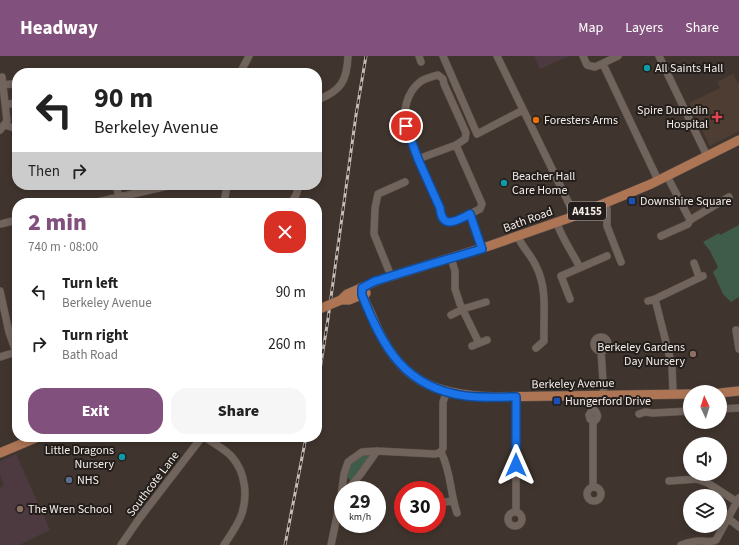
<!DOCTYPE html>
<meta charset="utf-8">
<style>
:root{--surface:#fff;--page:#f6f6f6;--text:#222;--muted:#767676;--accent:#82507c}
body{margin:0;font-family:"Source Sans 3",sans-serif;background:var(--page);color:var(--text);height:100vh;display:flex;flex-direction:column;font-size:15px;white-space:nowrap}
*{box-sizing:border-box;margin:0}
p{font-size:13px;color:var(--muted)}
.icon{flex:none;width:22px;height:22px;fill:none;stroke:currentColor;stroke-width:2;stroke-linecap:round;stroke-linejoin:round}
.map{position:relative;flex:1;overflow:hidden}
.sheet{position:absolute;left:12px;top:142px;width:310px;height:244px;display:flex;flex-direction:column;background:var(--surface);border-radius:16px;box-shadow:0 2px 6px #0003}
.sheet>*{flex:none}
.banner{position:absolute;left:12px;top:12px;width:310px;height:122px;border-radius:16px;box-shadow:0 2px 6px #0003;background:#fff;color:var(--text);overflow:hidden}
.needle{width:26px;rotate:356deg}
.tools{position:absolute;left:683px;top:329px;display:grid;gap:8px}
.tools a{display:grid;place-items:center;width:44px;height:44px;border-radius:50%;background:var(--surface);box-shadow:0 2px 6px #0003;font-size:20px}
.speed{position:absolute;left:334px;top:425px;display:flex;gap:8px;font-size:20px;font-weight:700;text-align:center}
.speed>*{display:grid;place-content:center;width:52px;height:52px;border-radius:50%;background:var(--surface);box-shadow:0 2px 6px #0003;line-height:1}
.speed small{font-size:10px;font-weight:400}
.speed .limit{border:6px solid #d22;background:#fff;color:#111}
.pin{position:absolute;display:grid;place-items:center;width:34px;height:34px;color:#fff;margin:-17px;border:2px solid #fff;border-radius:50%;box-shadow:0 1px 4px #0007}
.me{position:absolute;width:44px;margin:-22px;rotate:0deg;stroke-linejoin:round;filter:drop-shadow(0 0 3px #0008)}
.turn{display:flex;align-items:center;gap:14px;height:84px;padding:0 16px;font-size:18px}
.turn .icon{width:52px;height:52px;stroke-width:2.5}
.turn b{display:block;font-size:28px;line-height:34px}
.then{display:flex;align-items:center;height:38px;padding:0 16px;background:#0003;gap:8px;font-size:15px}
.round{display:grid;place-items:center;flex:none;width:42px;height:42px;border-radius:16px;background:var(--page)}
.head{display:flex;align-items:center;justify-content:space-between;height:68px;padding:0 16px}
h1{font-size:24px;font-weight:800;line-height:30px;color:var(--accent)}
.primary-button{display:flex;gap:8px;margin-top:auto;padding:8px 16px}
.primary-button a{flex:1;height:46px;border-radius:16px;background:var(--accent);color:#fff;font-size:16px;font-weight:800;line-height:46px;text-align:center}
.primary-button a+a{background:var(--page);color:var(--text)}
ul{padding:0;list-style:none}
li{display:flex;align-items:center;gap:12px;height:52px;padding:0 16px}
li div{flex:1}
li b{display:block;font-size:15px}
li em{font-style:normal}
header{display:flex;align-items:center;gap:24px;box-sizing:border-box;height:56px;padding:0 20px;background:var(--accent);color:#fff}
header strong{font-size:19px}
nav{display:flex;gap:22px;margin-inline-start:auto;font-size:14px}
.map>svg:first-child{display:block}
</style>
<header>
<strong>Headway</strong>
<nav><a>Map</a><a>Layers</a><a>Share</a></nav>
</header>
<div class="map">
<svg width="739" height="489" viewBox="0 0 739 489">
<rect width="100%" height="100%" fill="#40352e"/>
<!-- built -->
<path fill="#4e3d32" d="M733,18L739,29V75L710,90L689,47L720,32L717,26Z"/>
<!-- education -->
<path fill="#4d3940" d="M534,0H569L540,13Z
M16,398L50,474L19,489H0V432L4,429L0,419V405Z"/>
<!-- green -->
<path fill="#3f5b4a" d="M739,169V241L731,246L723,238L713,216L718,211L710,195L703,186L719,177L720,179Z
M359,399H368L370,403L354,423L350,424L347,421L349,410Z"/>
<g fill="none" stroke-linecap="round" stroke-linejoin="round">
<defs>
<path id="minor" d="M419,0L421,6
M443,0L477,78L523,54
M497,0L575,160
M583,0L587,9L595,11L618,0
M659,0L707,100
M603,8L658,124
M240,17L249,0
M3,29L12,28
M317,44C341,35 347,25 348,0
M6,49L17,46
M5,69L17,73
M0,74L7,65L2,21
M418,103C414,93 409,82 406,71C402,56 407,36 420,26C425,22 432,21 438,19L443,23L444,28L466,77L465,83L456,89
M667,120L690,164
M116,129L119,141
M93,147L172,129
M224,147L227,129
M291,147L296,139L299,129
M605,148L607,153V170L621,206
M470,158L480,153L482,148L456,89L418,103L440,153C442,175 458,164 470,158L482,193
M557,167C562,183 573,197 580,212
M0,168L17,164
M661,180L688,168L690,164L729,141
M518,181C523,192 531,199 536,210C548,233 543,260 544,285L536,292
M451,202L455,215V233L460,248L479,287
M694,207L699,221
M391,220L374,178L375,152L378,138L405,126
M0,235L9,276L17,299
M570,243L561,220L607,200
M655,243L672,310L673,338
M648,245L655,243L703,220
M451,259L463,253L486,246
M736,274L739,293
M594 288a7 7 0 1 1 14 0a7 7 0 1 1-14 0Z
M472,290L487,284
M601,295L604,339
M0,301L16,296
M447,335L443,346V392L441,396C451,415 450,437 457,457
M593,340V353L589,359L590,363L593,366V431
M516,341V456
M720,353L739,352
M639,358L645,356L653,357L690,355
M593,366C599,362 599,358 593,353
M205,381C214,388 225,393 232,401C246,417 248,441 241,460C237,470 230,480 224,489
M669,425L697,423L708,427L737,446
M587 438a7 7 0 1 1 14 0a7 7 0 1 1-14 0Z
M347,434L360,419L377,395
M437,447L453,445
M508 463a7 7 0 1 1 14 0a7 7 0 1 1-14 0Z
M728,462L739,471
M411,468L412,472
M121,489L139,463L202,381
M331,489L341,441L344,418L348,406L362,396L377,395L435,398L441,396
M681,489C687,487 693,485 700,485C706,485 711,487 716,484L739,442"/>
<path id="major" d="M362,232C362,244 369,252 373,263C398,323 432,340 495,341L690,338
M341,244L347,238L379,224L489,190L569,162L651,128L739,84
M341,244H349L366,237
M720,337L739,335
M0,397L38,381"/>
</defs>
<!-- minor casing -->
<use href="#minor" stroke="#5c534c" stroke-width="8"/>
<!-- major casing -->
<use href="#major" stroke="#5c534c" stroke-width="10"/>
<!-- minor -->
<use href="#minor" stroke="#70645c" stroke-width="7"/>
<!-- major -->
<use href="#major" stroke="#ad7554" stroke-width="9"/>
<defs>
<path id="rail" d="M317,333L328,263L356,59L366,0
M285,489L306,381"/>
</defs>
<!-- rail casing -->
<use href="#rail" stroke="#c4bcb6" stroke-width="3"/>
<!-- rail -->
<use href="#rail" stroke="#231e1b" stroke-width="1.5" stroke-dasharray="4.5" stroke-linecap="butt"/>
<defs>
<path id="major-bridge" d="M317,254L341,244"/>
</defs>
<!-- major-bridge casing -->
<use href="#major-bridge" stroke="#5c534c" stroke-width="10" stroke-linecap="butt"/>
<!-- major-bridge -->
<use href="#major-bridge" stroke="#ad7554" stroke-width="9"/>
</g>
<g fill="none" stroke-linecap="round" stroke-linejoin="round">
<defs>
<path id="route" d="M406,70L418,103L440,152C442,175 458,164 470,158L482,193C448,203 413,213 379,224C373,225 368,229 362,232V239C383,292 405,332 466,340C482,342 499,341 516,341V409"/>
</defs>
<!-- route casing -->
<use href="#route" stroke="#114b97" stroke-width="10"/>
<!-- route -->
<use href="#route" stroke="#1a73e8" stroke-width="7"/>
</g>
<!-- markers -->
<g fill="#0f9aa8" stroke="#231e1b" stroke-width="1.5">
<circle cx="647" cy="12" r="4"/>
<circle cx="504" cy="127" r="4"/>
<circle cx="122" cy="401" r="4"/>
</g>
<path fill="#e0444e" stroke="#231e1b" stroke-width="1.5" d="M715 55h4v4h4v4h-4v4h-4v-4h-4v-4h4z"/>
<circle fill="#e8710a" stroke="#231e1b" stroke-width="1.5" cx="536" cy="64" r="4"/>
<g fill="#1a4fb4" stroke="#231e1b" stroke-width="1.5">
<rect x="628" y="141" width="8" height="8" rx="2"/>
<rect x="553" y="341" width="8" height="8" rx="2"/>
</g>
<g fill="#8d6e63" stroke="#231e1b" stroke-width="1.5">
<circle cx="693" cy="298" r="4"/>
<circle cx="20" cy="453" r="4"/>
</g>
<circle fill="#5c6f8a" stroke="#231e1b" stroke-width="1.5" cx="69" cy="424" r="4"/>
<g text-anchor="middle" dominant-baseline="central" stroke-width="4" stroke-linejoin="round" paint-order="stroke">
<!-- shield labels -->
<rect fill="#231e1b" stroke="#b5aeaa" stroke-width="1" x="568" y="146" width="38" height="18" rx="3"/>
<g font-size="11" font-weight="bold" fill="#f3ece7">
<text x="587" y="155">A4155</text>
</g>
<!-- poi labels -->
<g font-size="12" fill="#f3ece7" stroke="#231e1b" text-anchor="start">
<text x="655" y="12">All Saints Hall</text>
<text x="708" y="54" text-anchor="end">Spire Dunedin<tspan x="708" dy="14">Hospital</tspan></text>
<text x="544" y="64">Foresters Arms</text>
<text x="512" y="120">Beacher Hall<tspan x="512" dy="14">Care Home</tspan></text>
<text x="640" y="145">Downshire Square</text>
<text x="685" y="291" text-anchor="end">Berkeley Gardens<tspan x="685" dy="14">Day Nursery</tspan></text>
<text x="565" y="345">Hungerford Drive</text>
<text x="114" y="394" text-anchor="end">Little Dragons<tspan x="114" dy="14">Nursery</tspan></text>
<text x="77" y="424">NHS</text>
<text x="28" y="453">The Wren School</text>
</g>
<!-- street labels -->
<g font-size="12" fill="#f3ece7" stroke="#231e1b">
<text transform="translate(528 164) rotate(-20)">Bath Road</text>
<text transform="translate(573 328) rotate(-1)">Berkeley Avenue</text>
<text transform="translate(153 428) rotate(-53)">Southcote Lane</text>
</g>
</g>
</svg>
<div class="tools">
<a><svg class="needle" viewBox="-14 -14 28 28"><path d="M0-13l5 13h-10z" fill="#e53935"/><path d="M0 13l5-13h-10z" fill="#767676"/></svg></a>
<a><svg class="icon" aria-label="sound" viewBox="0 0 24 24"><path d="M4 9h4l5-4v14l-5-4H4zM17 9q2 3 0 6"/></svg></a>
<a><svg class="icon" aria-label="layers" viewBox="0 0 24 24"><path d="M12 4l9 5-9 5-9-5zM3 14l9 5 9-5"/></svg></a>
</div>
<div class="speed"><div>29<small>km/h</small></div><div class="limit">30</div></div>
<div class="pin" style="left:406px;top:70px;background:#d93025"><svg class="icon" aria-label="arrive" viewBox="0 0 24 24"><path d="M6 21V4h12l-3 4 3 4H6"/></svg></div>
<svg class="me" style="left:516px;top:409px" viewBox="-20 -20 40 40"><path d="M0-17L14 15 0 8-14 15z" fill="#1a73e8" stroke="#fff" stroke-width="4"/></svg>
<div class="banner">
<div class="turn"><svg class="icon" aria-label="left" viewBox="0 0 24 24"><path d="M17 20v-9H6M10 6l-5 5 5 5"/></svg><div><b>90 m</b>Berkeley Avenue</div></div>
<div class="then">Then<svg class="icon" aria-label="right" viewBox="0 0 24 24"><path d="M7 20v-9h11M14 6l5 5-5 5"/></svg></div>
</div>
<section class="sheet">
<div class="head"><div><h1>2 min</h1><p>740 m · 08:00</p></div><a class="round" style="background:#d93025;color:#fff"><svg class="icon" aria-label="close" viewBox="0 0 24 24"><path d="M6 6l12 12M18 6L6 18"/></svg></a></div>
<ul>
<li><svg class="icon" aria-label="left" viewBox="0 0 24 24"><path d="M17 20v-9H6M10 6l-5 5 5 5"/></svg><div><b>Turn left</b><p>Berkeley Avenue</p></div><em>90 m</em></li>
<li><svg class="icon" aria-label="right" viewBox="0 0 24 24"><path d="M7 20v-9h11M14 6l5 5-5 5"/></svg><div><b>Turn right</b><p>Bath Road</p></div><em>260 m</em></li>
</ul>
<div class="primary-button"><a>Exit</a><a>Share</a></div>
</section>
</div>
